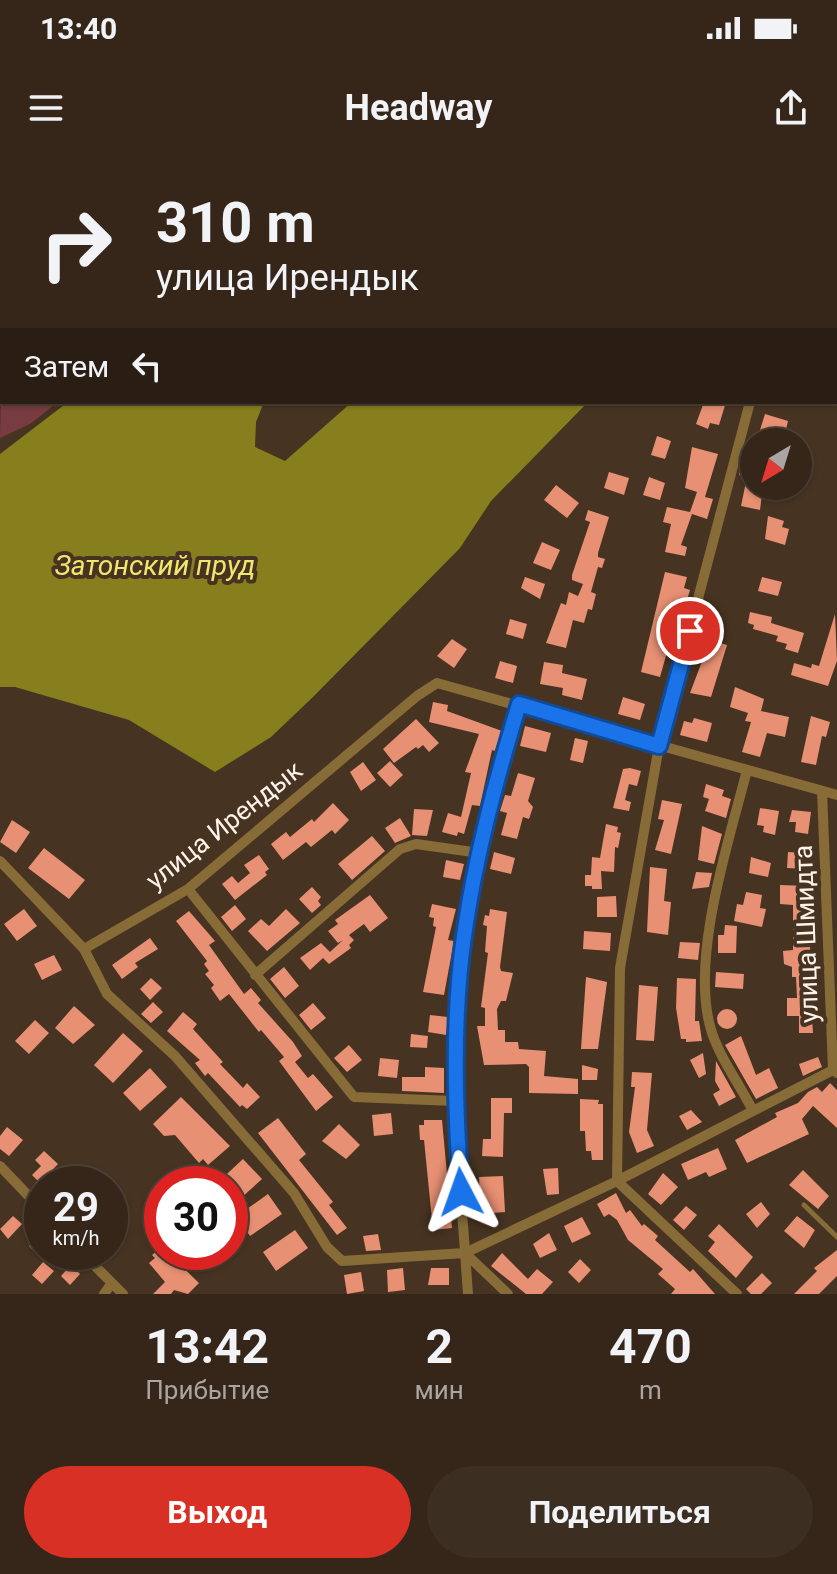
<!DOCTYPE html>
<html lang="ru">
<meta charset="utf-8">
<style>
:root{--surface:#352619;--page:#3d2e22;--text:#f1f3f6;--muted:#aaa5a2;--line:#4f4338;--accent:#d93025}
body{margin:0;font-family:Roboto,sans-serif;background:var(--page);color:var(--text);height:100vh;display:flex;flex-direction:column;font-size:30px;white-space:nowrap}
*{box-sizing:border-box;margin:0}
p{font-size:26px;color:var(--muted)}
.icon{flex:none;width:44px;height:44px;fill:none;stroke:currentColor;stroke-width:2;stroke-linecap:round;stroke-linejoin:round}
.map{position:relative;height:1134px;overflow:hidden}
.panel{display:flex;flex-direction:column;background:var(--surface);flex:1}
.panel>*{flex:none}
.guide{position:absolute;left:0px;top:0px;width:838px;height:244px;box-shadow:0 2px 6px #0004,0 0 0 2px var(--line);background:#352619;color:var(--text);overflow:hidden}
.needle{width:52px;rotate:218deg}
.controls{position:absolute;left:740px;top:268px;display:grid;gap:16px}
.controls a{display:grid;place-items:center;width:72px;height:72px;border-radius:50%;background:var(--surface);box-shadow:0 2px 6px #0004,0 0 0 2px var(--line);font-size:40px}
.speed{position:absolute;left:24px;top:1006px;display:flex;gap:16px;font-size:40px;font-weight:700;text-align:center}
.speed>*{display:grid;place-content:center;width:104px;height:104px;border-radius:50%;background:var(--surface);box-shadow:0 2px 6px #0004,0 0 0 2px var(--line);line-height:1}
.speed small{font-size:20px;font-weight:400}
.speed .limit{border:12px solid #d22;background:#fff;color:#111}
.pin{position:absolute;display:grid;place-items:center;width:68px;height:68px;color:#fff;margin:-34px;border:4px solid #fff;border-radius:50%;box-shadow:0 2px 8px #0007}
.me{position:absolute;width:88px;margin:-44px;rotate:356deg;stroke-linejoin:round;filter:drop-shadow(0 0 6px #0008)}
.turn{display:flex;align-items:center;gap:28px;height:168px;padding:0 24px;font-size:36px}
.turn .icon{width:104px;height:104px;stroke-width:2.5}
.turn b{display:block;font-size:56px;line-height:68px}
.then{display:flex;align-items:center;height:76px;padding:0 24px;background:#0003;gap:16px;font-size:30px}
.eta{display:flex;justify-content:space-evenly;align-items:center;height:136px;text-align:center}
.eta b{font-size:48px;font-weight:700;line-height:56px}
.primary-button{display:flex;gap:16px;margin-top:auto;padding:16px 24px}
.primary-button a{flex:1;height:92px;border-radius:48px;background:var(--accent);color:#fff;font-size:32px;font-weight:700;line-height:92px;text-align:center}
.primary-button a+a{background:var(--page);color:var(--text)}
.status{display:flex;justify-content:space-between;align-items:center;height:56px;padding:0 40px;background:var(--surface);direction:ltr}
.status svg{height:22px;fill:currentColor}
header{display:flex;justify-content:space-between;align-items:center;height:104px;padding:0 24px;background:var(--surface);font-size:36px;font-weight:700}
.map>svg:first-child{display:block}
</style>
<div class="status"><b>13:40</b><svg viewBox="0 0 49 12"><path d="M0 12V9h3v3zM5 12V6h3v6zM10 12V3h3v9zM15 12V0h3v12zM26 1h20v11H26zM47 4h2v5h-2z"/></svg></div>
<header><svg class="icon" aria-label="menu" viewBox="0 0 24 24"><path d="M4 6h16M4 12h16M4 18h16"/></svg>Headway<svg class="icon" aria-label="share" viewBox="0 0 24 24"><path d="M12 15V3M7 8l5-5 5 5M5 13v7h14v-7"/></svg></header>
<div class="map">
<svg width="837" height="1134" viewBox="0 0 837 1134">
<rect width="100%" height="100%" fill="#473321"/>
<!-- green -->
<path fill="#783c40" d="M2,199V242H58L30,264L0,278Z"/>
<!-- water -->
<path fill="#877f1d" d="M569,0H691L567,2Z
M68,242H264L256,262L255,287L285,301L352,242H588L491,341L460,388L313,537L271,577L215,612L129,560L15,527H0V294Z"/>
<!-- building -->
<path fill="#e79073" d="M704,242H726L719,265L710,263L708,269L696,264Z
M765,254L788,261L784,278L760,270Z
M657,276L671,281L665,299L651,295Z
M692,287L718,294L705,337L713,339L707,359L692,354L681,385L687,387L685,396L665,392L671,364L663,362L667,347L690,352L697,332L685,328Z
M750,301H754V326H763L760,350L741,346L747,317L739,315L741,306L749,307Z
M609,312L629,318L624,335L604,328Z
M649,317L665,323L660,340L643,335Z
M556,325L579,343L567,358L544,340Z
M588,350L609,357L598,393V397L605,399L602,408L598,407L591,432L596,434L592,450L588,449L584,463L573,460L566,488L546,483L561,443L566,445L569,432L578,436L583,424L572,420V415L590,362L585,360Z
M768,356L784,361L782,367L789,369L785,385L765,379Z
M542,382L560,390L551,410L533,403Z
M665,412L687,417L684,428L690,430L687,440L682,439L660,517L641,512Z
M525,417L545,424L540,439L521,428Z
M762,417L782,422L778,436L758,431Z
M750,452L772,457L771,463L804,473L798,493L785,489L787,484L776,481L778,476L753,469L754,465L748,463Z
M835,454L837,501L828,526L791,515L794,503L811,508L812,504L819,506Z
M510,459L527,464L523,479L506,474Z
M701,477L727,485L711,537L690,533L704,496L696,494Z
M452,479L467,489L454,508L437,496Z
M500,501L517,506L513,523L495,518Z
M544,502L563,505L562,513L587,519L582,540L562,535L563,528L540,524Z
M735,527L764,539L761,551L789,557L785,577L767,573L760,597L742,592L751,562L745,561L748,553L730,547Z
M623,537L645,544L640,560L618,554Z
M433,542L448,545L447,551L502,571L495,591L492,590L480,646L472,645L464,674L458,672L457,676L442,672L448,653L461,657L471,613L465,612L479,574L429,562Z
M811,556L830,562L826,577L822,576L816,605L801,602Z
M694,558L712,563L707,582L680,575L684,561L692,563Z
M416,559L439,583L429,592L423,585L418,589L416,587L394,603L383,589Z
M525,566L551,573L546,592L520,586Z
M575,578L588,581L583,603L570,600Z
M390,601L403,615L390,627L377,613Z
M363,602L376,620L361,631L350,612Z
M630,608L641,611L637,626L629,624L625,640L631,642L629,651L613,648L623,609Z
M518,613L535,618L528,641L533,647L529,659L523,657L517,679L501,675L507,653L500,651L505,635L511,636Z
M706,624L724,630L722,636L731,639L726,658L705,651L709,639L703,637Z
M662,640L682,644L671,694L655,690L664,660L658,659Z
M333,643L349,660L335,674L332,670L311,687L306,682L283,700L271,684L286,672L290,677L312,659L314,662Z
M760,648L779,651L775,675L763,672L764,666L757,665Z
M414,649L433,650L427,676L412,675Z
M792,650L811,652L808,674L795,672L796,662H789Z
M400,658L411,676L395,683L385,668Z
M12,660L30,672L16,693L0,682Z
M606,664L618,667L617,672L621,673L618,688L615,687L614,712L601,711L602,729H592V726H585V715H591L592,697L600,698Z
M702,666L722,674L714,704L698,700Z
M372,676L385,691L352,720L338,704Z
M44,688L85,720L69,739L28,708Z
M494,692L515,698L511,714L490,709Z
M788,692L806,693V709L787,708Z
M259,695L269,709L265,712L267,715L235,740L222,724L232,716L238,723L250,713L244,705Z
M751,697L771,703L768,717L749,713Z
M446,700L464,704L460,720L443,717Z
M650,707L667,709L664,741L671,742L668,775L647,772Z
M696,712L712,713L709,727L692,729Z
M780,725L808,726L807,757L813,758L810,788L814,828H810L813,873H799V856H787V838H797L796,817H792V807L784,804L783,791L793,790V745L780,744Z
M312,727L321,737L318,741L321,745L312,753L299,739Z
M746,732L762,735L760,748L766,749L762,767L734,761L737,744L743,745Z
M370,735L388,758L370,772L364,764L349,775L354,780L349,785L351,788L329,804L323,798L310,810L300,798L321,783L330,792L343,780L338,783L328,771L338,764L335,760Z
M616,736L617,757H597V737Z
M432,744L456,749L448,780L454,781L444,835L423,832L436,767L433,766L434,758L429,757Z
M235,745L246,759L232,771L221,757Z
M24,749L37,766L17,781L4,764Z
M286,749L300,763L267,791L248,771L261,759L269,766Z
M490,749L507,752L500,807L501,811L513,813L506,841H501L497,849L498,870H505V882H518L519,889L546,891L544,916L578,919V934L529,933V907L526,904L484,905L477,866H485V848L481,847L488,793L485,792L487,766L483,765L485,755L489,756Z
M189,751L215,781L209,785L244,834L251,828L261,840L258,843L293,882L302,896L295,902L308,918L313,914L333,937L316,951L279,901L284,897L261,870L259,872L229,834L220,841L211,828L214,825L205,814L209,811L204,804L207,801L176,761Z
M725,765L737,766L736,793H718V775H724Z
M584,771L611,773L610,791L583,789Z
M150,778L158,789L135,803L138,807L122,819L112,805Z
M680,782L700,783L698,800L678,798Z
M54,795L62,810L42,820L34,804Z
M284,807L299,826L285,838L270,819Z
M716,812L744,814L743,829L715,827Z
M586,817L607,822L598,889H581Z
M151,818L162,828L150,840L140,829Z
M677,818L696,819L695,861H699L702,881L686,882V879H681L676,848Z
M639,825L658,827L654,881L636,880Z
M153,842L163,852L151,863L141,854Z
M313,843L326,858L311,870L299,855Z
M74,846L95,865L73,884L55,868Z
M717 859a10 10 0 1 1 20 0a10 10 0 1 1-20 0Z
M183,852L197,864L193,869L223,902L220,904L243,928L247,923L260,937L247,949L242,945L240,947L208,913L205,916L195,903L200,900L167,871Z
M430,855L448,857L446,875L428,872Z
M35,860L49,873L29,894L15,881Z
M123,873L143,891L113,923L94,905Z
M411,874L428,876L427,888L410,887Z
M741,876L756,915L769,908L778,928L756,939L725,885Z
M349,885L362,900L347,912L334,898Z
M703,893L706,914L699,918L690,900Z
M818,897L822,907L803,916L799,904Z
M380,898L399,900L397,918L378,916Z
M716,901L736,937L719,946L713,934L720,930L715,921Z
M582,905L598,909L597,920H582Z
M425,907L444,908V933L402,931V917H425Z
M150,908L167,927L140,951L123,933Z
M632,912L652,913L647,970L654,986L637,993L629,972L635,927H631Z
M830,923L837,930V968L813,946L802,959L809,974L747,1003L735,980L777,957L775,953L798,943L808,932L817,927L822,932Z
M181,937L230,986L208,1005L203,999L199,1003L175,975L164,976L153,964Z
M491,938H512V953H504L503,997L482,996L483,979H491Z
M580,939L599,940L598,944H603V1000H592L591,991H586L585,971H580Z
M691,950L702,962L687,970L679,956Z
M391,953L393,974L374,976L372,955Z
M278,958L306,994L299,1000L333,1042L329,1045L347,1068L337,1075L258,973Z
M424,960H442L452,1068L433,1070L424,980H420L419,965H424Z
M339,964L360,985L346,999L322,981Z
M7,967L23,980L9,996L0,989V976Z
M718,988L727,1009L709,1017L706,1012L688,1020L681,1004Z
M44,991L58,1004L40,1023L32,1015L41,1006L35,1000Z
M243,999L262,1019L230,1048V1024H216Z
M558,1008L559,1034L547,1035L543,1009Z
M803,1010L829,1036L818,1049L789,1025Z
M663,1013L678,1027L661,1045L648,1034Z
M503,1016L505,1052L481,1054L479,1017Z
M616,1033L626,1053L630,1050L642,1066L644,1064L658,1076L655,1080L690,1112L693,1109L715,1134H671L675,1129L658,1114L663,1109L628,1080L617,1060L609,1054L604,1057L597,1044Z
M268,1034L282,1054L250,1076L237,1056Z
M761,1042L770,1054L757,1068L746,1054Z
M686,1046L697,1055L684,1070L673,1060Z
M13,1056L22,1064L8,1079L0,1069Z
M797,1056L815,1070L804,1088L784,1071Z
M582,1057L591,1074L572,1083L564,1066Z
M719,1064L753,1097L736,1118L708,1091L715,1082L708,1076Z
M295,1070L308,1088L276,1111L263,1092Z
M42,1073V1099L29,1086Z
M549,1073L557,1090L540,1098L533,1084Z
M378,1074L381,1090L366,1091L363,1076Z
M162,1087V1092H167L199,1123L188,1134L174,1130L171,1134H153L165,1122L149,1103L155,1098L152,1095Z
M837,1090V1116L819,1134H794L817,1111L814,1108Z
M502,1093L528,1119L537,1109L553,1122L542,1134H526L491,1106Z
M580,1099L591,1110L579,1123L568,1112Z
M43,1102L54,1111L42,1124L32,1115Z
M71,1105L80,1114L70,1125L61,1116Z
M403,1108L405,1130L388,1132L387,1110Z
M431,1108H449V1125H428Z
M361,1112L364,1131L347,1134L344,1115Z
M762,1113L772,1123L761,1134H751L746,1129Z"/>
<g fill="none" stroke-linecap="round" stroke-linejoin="round">
<!-- service -->
<path stroke="#876c38" stroke-width="5" d="M804,1045L837,1077"/>
<!-- minor -->
<path stroke="#876c38" stroke-width="10" d="M47,0L54,2
M16,2L17,0
M815,2V0
M0,62L2,55
M836,75H837
M747,610C729,681 691,795 710,866C717,894 739,923 752,949
M822,631L833,910L837,913
M0,701L84,789
M188,729L354,937L454,941
M255,815L400,689L416,684L480,693
M833,910L617,1021L465,1093L342,1101L327,1087L294,1033L175,896L107,834L84,789L188,729L417,536L437,523L837,635
M0,1006L42,1050
M81,1092L123,1134
M465,1093L468,1134
M104,1134L111,1124
M508,1134L465,1093C462,1042 455,991 454,940C454,804 480,674 519,544
M737,1134L617,1021L620,808L659,586L750,242"/>
</g>
<g fill="none" stroke-linecap="round" stroke-linejoin="round">
<defs>
<path id="route" d="M461,1032C455,947 452,860 464,776C475,697 496,620 519,544L659,586L690,471"/>
</defs>
<!-- route casing -->
<use href="#route" stroke="#114b97" stroke-width="20"/>
<!-- route -->
<use href="#route" stroke="#1a73e8" stroke-width="14"/>
</g>
<g text-anchor="middle" dominant-baseline="central" stroke-width="8" stroke-linejoin="round" paint-order="stroke">
<!-- street labels -->
<g font-size="26" fill="#fef3ea" stroke="#473321">
<text transform="translate(224 665) rotate(-38)">улица Ирендык</text>
<text transform="translate(806 774) rotate(-92)">улица Шмидта</text>
</g>
<!-- water labels -->
<g font-size="28" font-style="italic" fill="#f0e76c" stroke="#473321">
<text x="155" y="405">Затонский пруд</text>
</g>
</g>
</svg>
<div class="controls">
<a><svg class="needle" viewBox="-14 -14 28 28"><path d="M0-13l5 13h-10z" fill="#e53935"/><path d="M0 13l5-13h-10z" fill="#aaa5a2"/></svg></a>
</div>
<div class="speed"><div>29<small>km/h</small></div><div class="limit">30</div></div>
<div class="pin" style="left:690px;top:471px;background:#d93025"><svg class="icon" aria-label="arrive" viewBox="0 0 24 24"><path d="M6 21V4h12l-3 4 3 4H6"/></svg></div>
<svg class="me" style="left:461px;top:1032px" viewBox="-20 -20 40 40"><path d="M0-17L14 15 0 8-14 15z" fill="#1a73e8" stroke="#fff" stroke-width="4"/></svg>
<div class="guide">
<div class="turn"><svg class="icon" aria-label="right" viewBox="0 0 24 24"><path d="M7 20v-9h11M14 6l5 5-5 5"/></svg><div><b>310 m</b>улица Ирендык</div></div>
<div class="then">Затем<svg class="icon" aria-label="left" viewBox="0 0 24 24"><path d="M17 20v-9H6M10 6l-5 5 5 5"/></svg></div>
</div>
</div>
<section class="panel">
<div class="eta">
<div><b>13:42</b><p>Прибытие</p></div>
<div><b>2</b><p>мин</p></div>
<div><b>470</b><p>m</p></div>
</div>
<div class="primary-button"><a>Выход</a><a>Поделиться</a></div>
</section>
